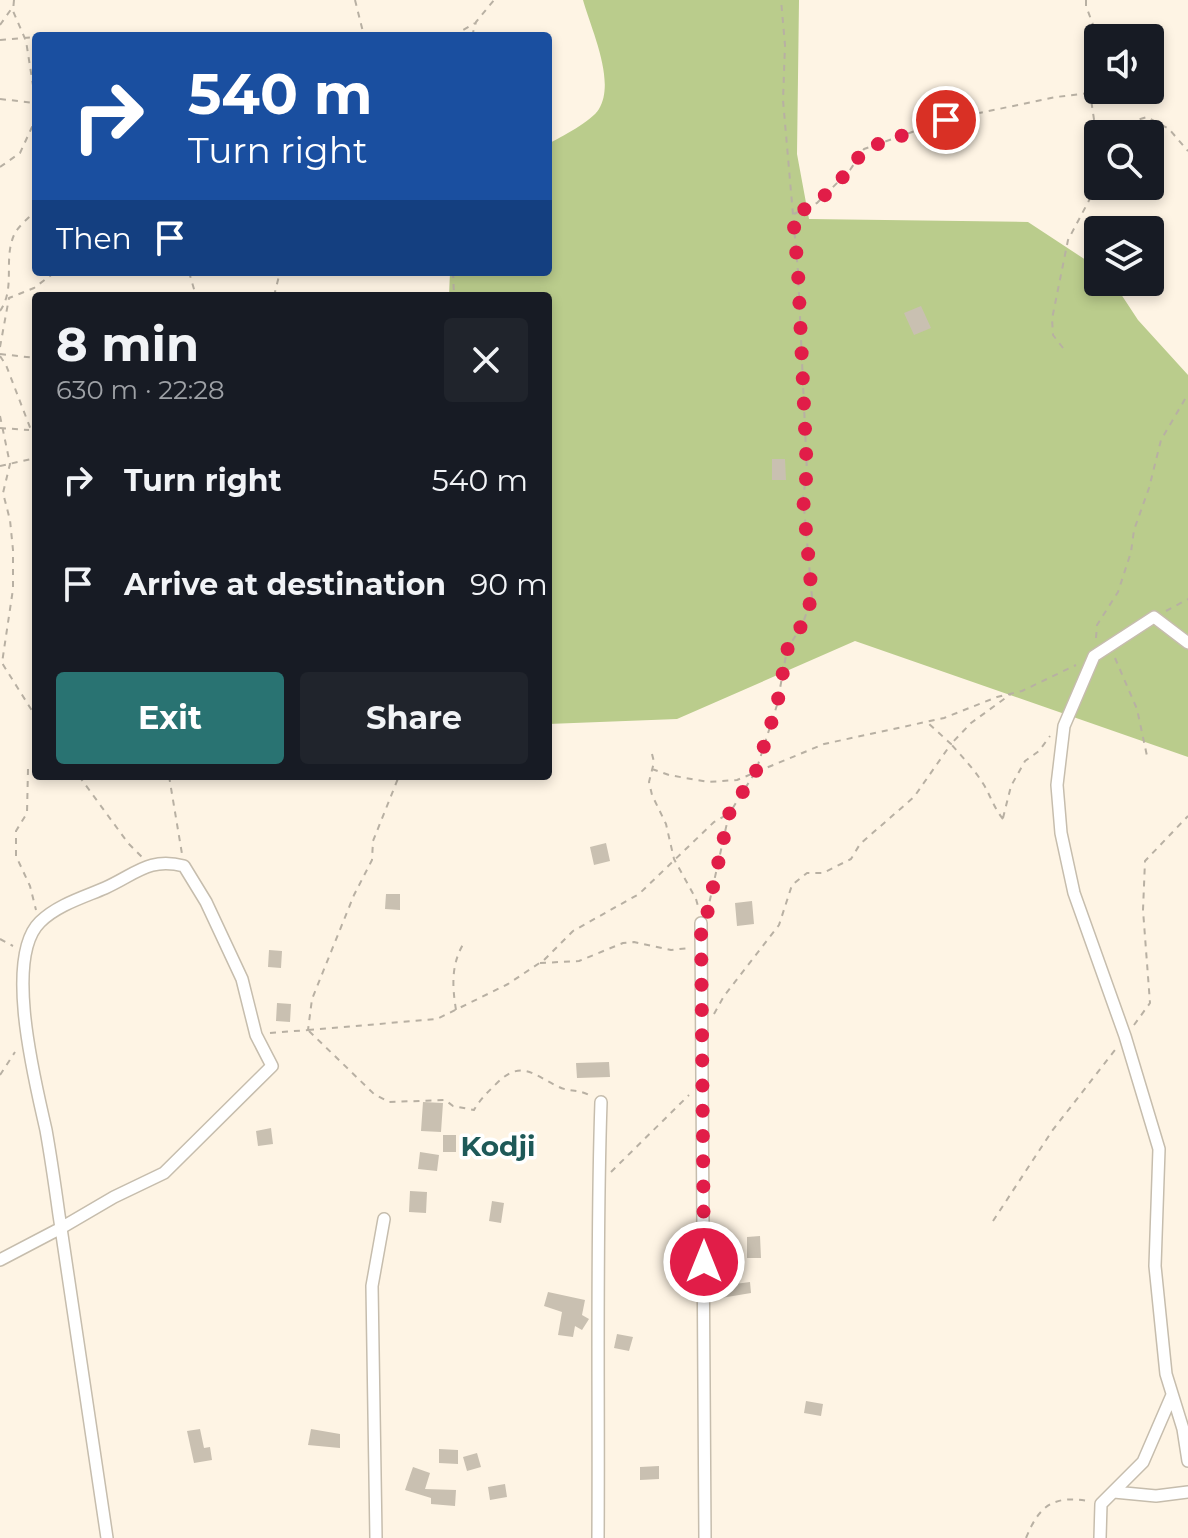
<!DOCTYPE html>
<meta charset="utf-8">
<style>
:root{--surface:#171b24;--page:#20242c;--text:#f1f3f6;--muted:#9ea1a6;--accent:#297372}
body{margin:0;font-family:Montserrat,sans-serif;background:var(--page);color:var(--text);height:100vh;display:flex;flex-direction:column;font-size:30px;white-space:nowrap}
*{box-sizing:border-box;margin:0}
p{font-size:26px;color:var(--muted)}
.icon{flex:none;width:44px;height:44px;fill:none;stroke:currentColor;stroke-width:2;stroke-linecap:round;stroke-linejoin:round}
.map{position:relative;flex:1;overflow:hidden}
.side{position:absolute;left:32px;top:292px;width:520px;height:488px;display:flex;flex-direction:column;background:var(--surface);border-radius:8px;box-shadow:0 4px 12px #0003}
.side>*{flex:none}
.top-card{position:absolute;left:32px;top:32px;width:520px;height:244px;border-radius:8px;box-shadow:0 4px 12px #0003;background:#1a4fa0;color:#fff;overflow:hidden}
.controls{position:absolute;left:1084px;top:24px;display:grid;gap:16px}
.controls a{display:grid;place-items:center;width:80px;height:80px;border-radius:8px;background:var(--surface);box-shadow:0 4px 12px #0003;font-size:40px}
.pin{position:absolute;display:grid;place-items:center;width:68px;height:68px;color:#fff;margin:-34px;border:4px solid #fff;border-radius:50%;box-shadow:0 2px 8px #0007}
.me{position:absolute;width:88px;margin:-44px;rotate:0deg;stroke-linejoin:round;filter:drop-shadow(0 0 6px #0008)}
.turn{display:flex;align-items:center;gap:28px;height:168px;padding:0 24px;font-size:36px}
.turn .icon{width:104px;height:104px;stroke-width:2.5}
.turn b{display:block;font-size:56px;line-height:68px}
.then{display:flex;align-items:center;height:76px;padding:0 24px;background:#0003;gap:16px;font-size:30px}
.round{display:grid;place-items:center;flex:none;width:84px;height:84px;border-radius:8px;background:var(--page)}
.summary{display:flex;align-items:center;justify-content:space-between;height:136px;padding:0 24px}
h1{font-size:48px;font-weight:700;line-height:60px}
.cta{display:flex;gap:16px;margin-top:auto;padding:16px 24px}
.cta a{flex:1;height:92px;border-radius:8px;background:var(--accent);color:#fff;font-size:32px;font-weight:700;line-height:92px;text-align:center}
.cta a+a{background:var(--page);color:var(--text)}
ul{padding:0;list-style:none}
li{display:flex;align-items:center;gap:24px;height:104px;padding:0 24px}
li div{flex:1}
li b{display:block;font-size:30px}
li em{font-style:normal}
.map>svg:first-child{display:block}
</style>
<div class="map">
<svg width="1188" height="1538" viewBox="0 0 1188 1538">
<rect width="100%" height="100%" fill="#fef4e4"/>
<!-- green -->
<path fill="#bacc8c" d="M583,0H799L797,154L809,219L1028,222L1098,268V282H1113L1138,320L1188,375V757L855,641L677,719L548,724V296H449L450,272H548V144C561,137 592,121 599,109C616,81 591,29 583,0Z"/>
<!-- building -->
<path fill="#c9c0b1" d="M921,306L931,328L914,335L904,313Z
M772,459H785L786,480H772Z
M606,843L610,861L594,865L590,847Z
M386,894H400V910L385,909Z
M752,901L754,924L737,926L735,903Z
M269,950L282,951L281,968L268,967Z
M277,1003L291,1004L290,1022L276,1021Z
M609,1062L610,1077L577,1078L576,1063Z
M423,1102L443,1103L441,1132L421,1131Z
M271,1128L273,1144L258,1146L256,1131Z
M443,1135H456V1152H443Z
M420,1152L439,1155L437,1171L418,1169Z
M410,1191L427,1192L426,1213L409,1212Z
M492,1201L504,1203L501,1223L489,1221Z
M760,1236L761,1258H747V1237Z
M750,1282L751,1293L721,1298L720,1286Z
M548,1292L585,1300L582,1315L589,1319L582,1330L575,1326L573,1337L558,1335L562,1312L544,1306Z
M617,1334L633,1337L629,1351L614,1348Z
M806,1401L823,1404L821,1416L804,1413Z
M200,1429L204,1448L210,1447L212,1460L194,1463L187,1431Z
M311,1429L340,1434V1448L308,1445Z
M439,1449L458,1450V1464L439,1463Z
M477,1453L481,1467L467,1471L463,1457Z
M659,1466V1479L640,1480V1467Z
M413,1467L430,1473L425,1489L456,1490L455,1506L431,1504V1498L405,1490Z
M505,1484L507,1497L490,1500L488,1487Z"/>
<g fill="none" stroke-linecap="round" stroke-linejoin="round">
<defs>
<path id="minor" d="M1188,643L1154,617L1094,656L1064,726L1057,785L1061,833L1074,893L1125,1036L1159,1149L1155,1266L1166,1374L1183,1429L1188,1461
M701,923L705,1538
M0,1260L61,1228L114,1197L164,1173L272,1066L256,1035L242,979L206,902L184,866C149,857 136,874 105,888C84,897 57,905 40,922C3,958 36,1085 46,1130C51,1158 55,1186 59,1215L61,1228L107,1538
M1114,1492L1156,1496L1188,1492
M376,1538L372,1286L384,1219
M598,1538C599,1393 596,1247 601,1102
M1100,1538L1101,1504L1143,1462L1172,1395"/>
</defs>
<!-- minor casing -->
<use href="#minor" stroke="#c6bdad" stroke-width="14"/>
<!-- path -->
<path stroke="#b8b0a3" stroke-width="2" stroke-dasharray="6 6" stroke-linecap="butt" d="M14,0L13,11L26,41L36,104
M355,0L364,36
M1086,0V6L1098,38
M0,25L12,8
M453,36L475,23
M472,36L476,22L494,0
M0,40L36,37
M0,99L35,103
M1107,134L1127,123L1147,117L1169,129L1188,151
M0,167L20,153L32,127L36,126
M794,214L817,203L850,170L864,149L946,120L1056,97L1090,93
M189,272L196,296
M453,272L454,296
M274,296L280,272
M0,311C16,288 3,260 14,235C18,226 30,217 36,210
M0,347L9,298L34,288L55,272
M1063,348L1053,335L1052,319L1068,240L1094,191L1097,139L1090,93L1098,79
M0,354L36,358
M0,356L6,365L31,430L36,428
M0,416L10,464L3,493L10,520L13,550V589L2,663L36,717
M0,428L29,430
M0,466L36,458
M1166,611L1188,599
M1096,638L1097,625L1118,592L1131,552L1134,530L1149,488L1161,440L1188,394
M1115,658L1137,709L1147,756
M652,754L654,762L649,782L652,795L666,824L674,859L696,899L699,910
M28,769L27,813L16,831V856L30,886L36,910
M652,769L669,775L708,782L737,780L824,744L944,718L997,697L1022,691L1076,665
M79,776L128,843L142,857
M169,776L182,854
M1003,818L1011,786L1025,761L1039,751L1050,736
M1003,819C994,808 991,797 984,785C975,770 963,758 951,744L971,723L1011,694
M707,913L729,814L756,771L777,705L787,650L803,623L812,597L803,497L807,473L798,272L783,100L785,45L781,0
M0,939L13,946
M540,963L579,961L623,943L634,942L671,950L689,948
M456,1010C452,985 451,963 465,941
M714,1014L724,996L779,925L792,885L807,873H823L851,859L860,844L914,797L951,744L928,723
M1134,1025L1150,1003L1143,910L1145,861L1188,816
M308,1030L437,1019L508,984L544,960L573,931L639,894L714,822L728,814
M309,1031L374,1094L389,1102L445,1100L453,1106L474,1110C481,1098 489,1091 498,1082C522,1059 535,1076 559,1087C569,1092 577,1089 589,1095
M270,1033L308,1030L312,999L354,895L372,860L373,841L399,776
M0,1075L15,1052
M611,1172L689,1095
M993,1221L1052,1131L1115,1050
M1026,1538C1039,1506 1053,1495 1088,1501"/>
<!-- minor -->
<use href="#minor" stroke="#fff" stroke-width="11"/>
</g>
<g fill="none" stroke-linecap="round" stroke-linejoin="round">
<!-- route -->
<path stroke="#e11d48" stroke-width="14" stroke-dasharray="0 25.2" d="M704,1262L701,923L706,919L729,814L756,771L777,705L787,650L803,623L812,597L803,497L807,473L798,272L793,215L817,203L850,170L864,149L946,120"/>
</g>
<g text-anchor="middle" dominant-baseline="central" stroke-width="7" stroke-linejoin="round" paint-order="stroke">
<!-- neighbourhood labels -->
<g font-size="28" font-weight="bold" fill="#1e5958" stroke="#fff">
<text x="498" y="1146">Kodji</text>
</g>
</g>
</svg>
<div class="controls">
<a><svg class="icon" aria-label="sound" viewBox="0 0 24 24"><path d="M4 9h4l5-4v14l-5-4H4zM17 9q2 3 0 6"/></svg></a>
<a><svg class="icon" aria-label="search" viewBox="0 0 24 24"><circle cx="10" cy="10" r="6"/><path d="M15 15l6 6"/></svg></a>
<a><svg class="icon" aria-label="layers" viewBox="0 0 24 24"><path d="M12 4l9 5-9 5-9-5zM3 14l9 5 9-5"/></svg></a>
</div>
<div class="pin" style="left:946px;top:120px;background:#d93025"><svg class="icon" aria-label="arrive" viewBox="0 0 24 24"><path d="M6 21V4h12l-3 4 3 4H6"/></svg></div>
<svg class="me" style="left:704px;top:1262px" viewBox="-20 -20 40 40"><circle r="17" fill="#e11d48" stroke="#fff" stroke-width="3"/><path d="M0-11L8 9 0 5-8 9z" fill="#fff"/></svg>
<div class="top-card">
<div class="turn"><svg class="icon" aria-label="right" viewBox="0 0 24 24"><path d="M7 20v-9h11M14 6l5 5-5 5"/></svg><div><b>540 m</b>Turn right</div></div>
<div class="then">Then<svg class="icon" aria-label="arrive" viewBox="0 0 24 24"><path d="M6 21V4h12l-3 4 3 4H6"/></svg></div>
</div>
<section class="side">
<div class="summary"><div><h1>8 min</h1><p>630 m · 22:28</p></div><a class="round"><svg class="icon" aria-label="close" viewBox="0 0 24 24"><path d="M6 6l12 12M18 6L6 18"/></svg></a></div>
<ul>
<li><svg class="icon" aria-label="right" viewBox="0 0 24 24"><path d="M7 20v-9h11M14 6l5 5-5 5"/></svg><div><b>Turn right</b></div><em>540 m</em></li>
<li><svg class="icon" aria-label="arrive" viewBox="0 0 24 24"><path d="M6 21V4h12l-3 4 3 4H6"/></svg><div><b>Arrive at destination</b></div><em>90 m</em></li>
</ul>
<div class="cta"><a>Exit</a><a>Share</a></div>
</section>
</div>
